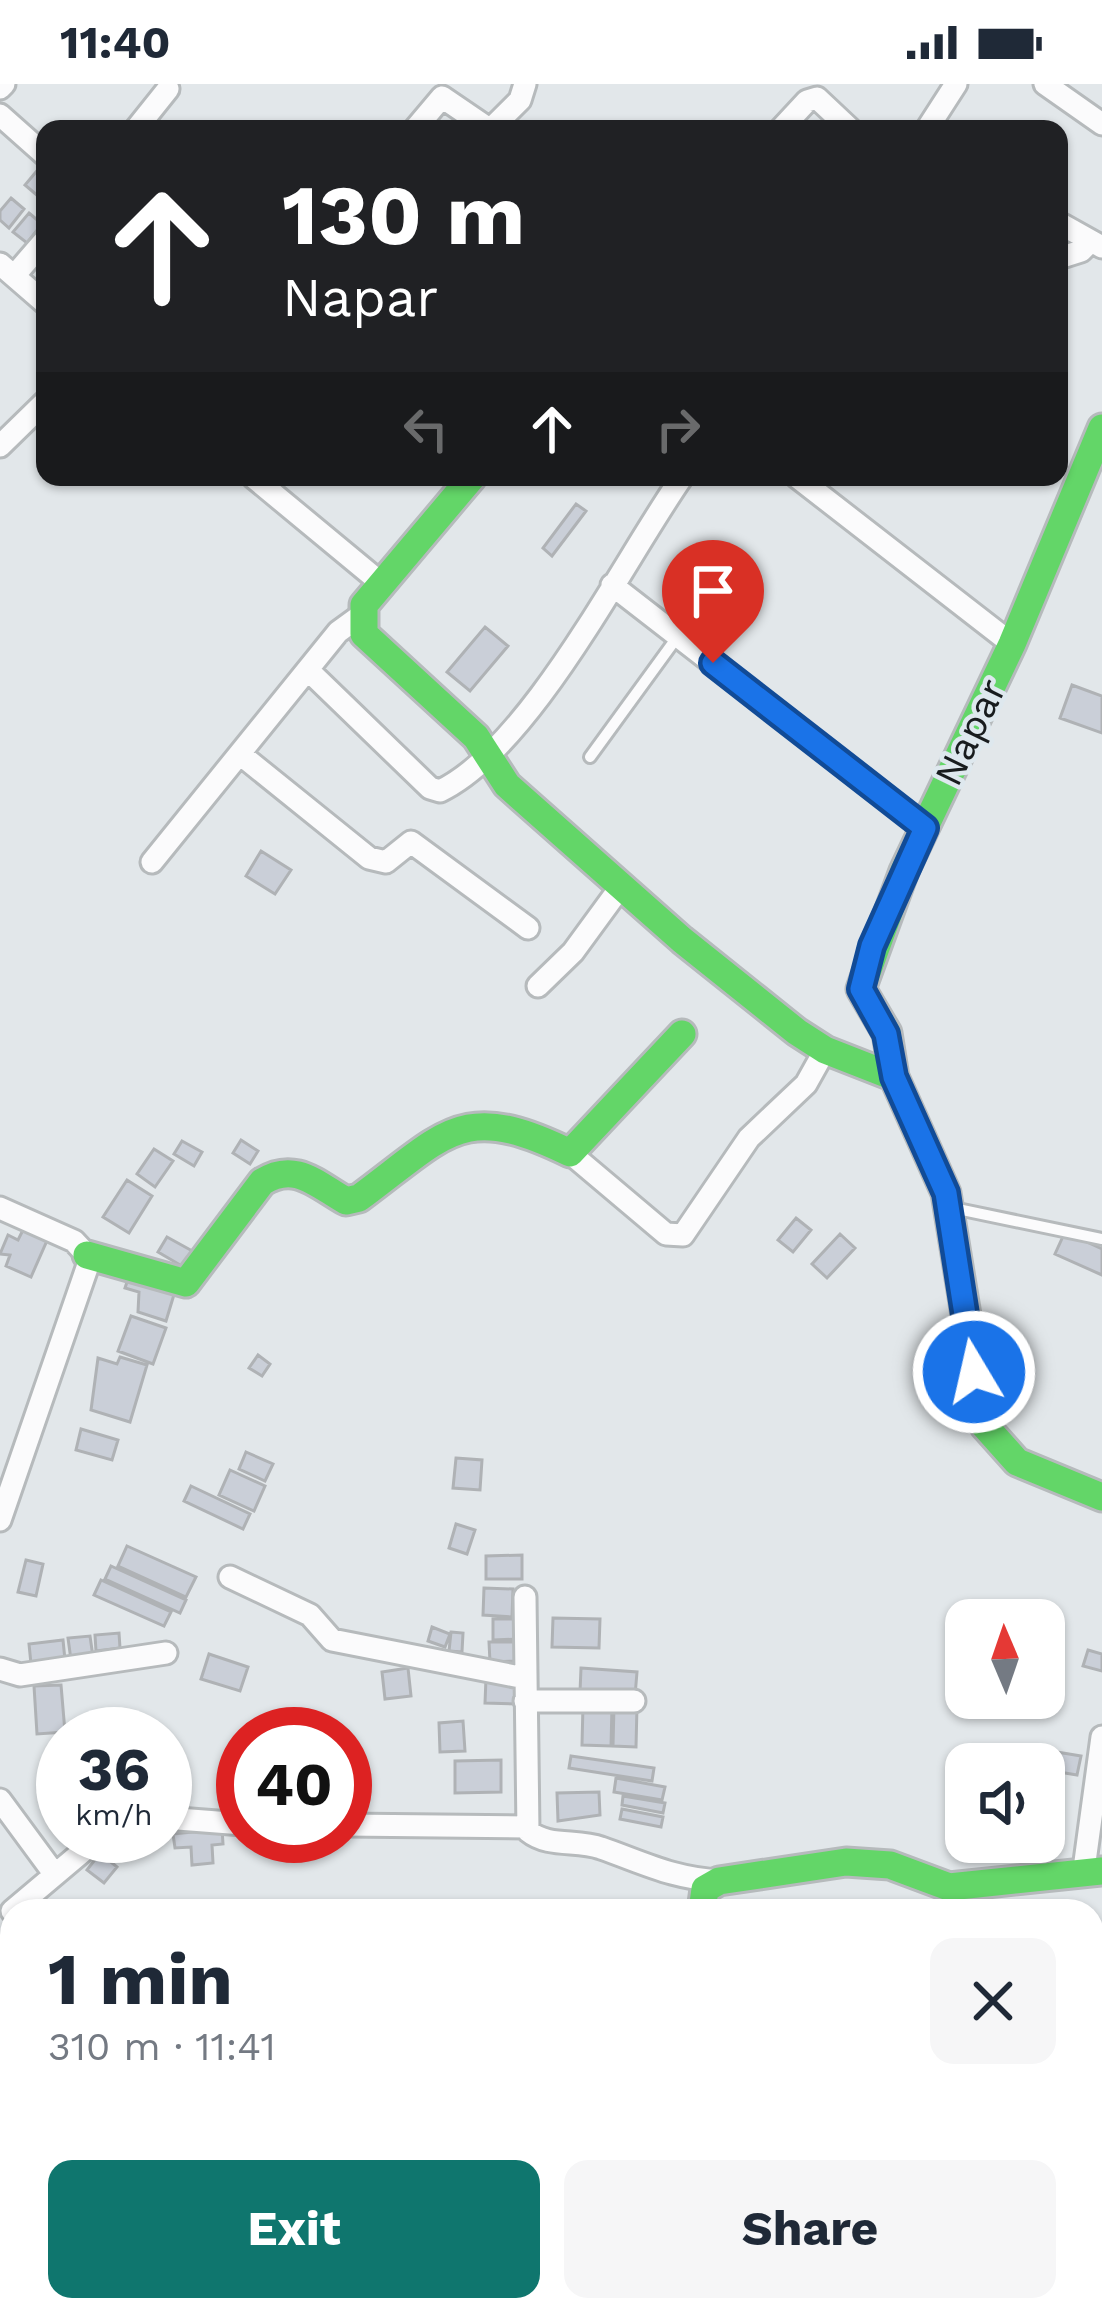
<!DOCTYPE html>
<meta charset="utf-8">
<style>
:root{--surface:#fff;--page:#f6f6f7;--text:#1f2937;--muted:#747a83;--accent:#0f766e}
body{margin:0;font-family:"Work Sans",sans-serif;background:var(--page);color:var(--text);height:100vh;display:flex;flex-direction:column;font-size:45px;white-space:nowrap}
*{box-sizing:border-box;margin:0}
p{font-size:39px;color:var(--muted)}
.icon{flex:none;width:66px;height:66px;fill:none;stroke:currentColor;stroke-width:2;stroke-linecap:round;stroke-linejoin:round}
.map{position:relative;flex:1;overflow:hidden}
.side{position:absolute;left:0px;top:1815px;width:1104px;height:423px;display:flex;flex-direction:column;background:var(--surface);border-radius:36px 36px 0 0;box-shadow:0 3px 9px #0004}
.side>*{flex:none}
.guide{position:absolute;left:36px;top:36px;width:1032px;height:366px;border-radius:24px;box-shadow:0 3px 9px #0004;background:#202124;color:#fff;overflow:hidden}
.needle{width:78px;rotate:358deg}
.controls{position:absolute;left:945px;top:1515px;display:grid;gap:24px}
.controls a{display:grid;place-items:center;width:120px;height:120px;border-radius:24px;background:var(--surface);box-shadow:0 3px 9px #0004;font-size:60px}
.speed{position:absolute;left:36px;top:1623px;display:flex;gap:24px;font-size:60px;font-weight:700;text-align:center}
.speed>*{display:grid;place-content:center;width:156px;height:156px;border-radius:50%;background:var(--surface);box-shadow:0 3px 9px #0004;line-height:1}
.speed small{font-size:30px;font-weight:400}
.speed .limit{border:18px solid #d22;background:#fff;color:#111}
.pin{position:absolute;display:grid;place-items:center;width:102px;height:102px;color:#fff;margin:-123px -51px;border-radius:50% 50% 50% 0;rotate:-45deg;box-shadow:0 0 12px #0007}
.pin .icon{rotate:45deg}
.me{position:absolute;width:132px;margin:-66px;rotate:351deg;stroke-linejoin:round;filter:drop-shadow(0 0 9px #0008)}
.turn{display:flex;align-items:center;gap:42px;height:252px;padding:0 48px;font-size:54px}
.turn .icon{width:156px;height:156px;stroke-width:2.5}
.turn b{display:block;font-size:84px;line-height:102px}
.lanes{display:flex;align-items:center;height:114px;padding:0 48px;background:#0003;justify-content:center;gap:60px;direction:ltr}
.lanes .off{opacity:.35}
.round{display:grid;place-items:center;flex:none;width:126px;height:126px;border-radius:24px;background:var(--page)}
.overview{display:flex;align-items:center;justify-content:space-between;height:204px;padding:0 48px}
h1{font-size:72px;font-weight:700;line-height:90px}
.cta{display:flex;gap:24px;margin-top:auto;padding:24px 48px}
.cta a{flex:1;height:138px;border-radius:24px;background:var(--accent);color:#fff;font-size:48px;font-weight:700;line-height:138px;text-align:center}
.cta a+a{background:var(--page);color:var(--text)}
.status{display:flex;justify-content:space-between;align-items:center;height:84px;padding:0 60px;background:var(--surface);direction:ltr}
.status svg{height:33px;fill:currentColor}
.map>svg:first-child{display:block}
</style>
<div class="status"><b>11:40</b><svg viewBox="0 0 49 12"><path d="M0 12V9h3v3zM5 12V6h3v6zM10 12V3h3v9zM15 12V0h3v12zM26 1h20v11H26zM47 4h2v5h-2z"/></svg></div>
<div class="map">
<svg width="1102" height="2236" viewBox="0 0 1102 2236">
<rect width="100%" height="100%" fill="#e2e7ea"/>
<!-- building -->
<path fill="#cacfd8" stroke="#afb2b5" stroke-width="3" d="M41,82L45,103L38,112L25,101Z
M11,114L24,125L9,144L0,136V127Z
M29,129L42,140L27,159L13,148Z
M576,420L586,427L552,472L543,464Z
M485,543L508,562L470,607L447,588Z
M1072,601L1102,612V649L1060,634Z
M261,767L291,786L275,810L246,792Z
M241,1056L258,1067L250,1080L233,1069Z
M182,1057L202,1068L194,1082L174,1070Z
M154,1065L173,1077L155,1103L137,1090Z
M127,1096L152,1112L129,1149L103,1133Z
M796,1134L811,1146L793,1168L778,1156Z
M25,1142L49,1152L31,1193L6,1182L10,1171L0,1170L8,1151L18,1156Z
M1065,1148L1102,1165V1191L1055,1170Z
M840,1150L855,1164L827,1194L812,1180Z
M167,1153L196,1169L187,1185L158,1168Z
M130,1189L176,1204L166,1237L138,1228L139,1208L125,1204Z
M131,1232L166,1244L153,1280L118,1267Z
M258,1271L270,1280L262,1292L249,1284Z
M120,1273L147,1281L130,1338L91,1326L98,1274L117,1280Z
M81,1345L118,1356L112,1376L76,1366Z
M246,1368L273,1380L265,1397L239,1385Z
M456,1374L482,1376L480,1406L453,1404Z
M230,1386L265,1402L254,1427L219,1411Z
M191,1402L250,1430L243,1445L184,1417Z
M456,1440L475,1446L467,1470L449,1464Z
M127,1462L196,1493L186,1513L118,1482Z
M522,1471V1495H486V1472Z
M26,1476L43,1480L36,1512L18,1508Z
M111,1482L186,1516L180,1529L105,1495Z
M101,1496L171,1528L164,1542L94,1511Z
M484,1504L513,1505L512,1533L483,1531Z
M553,1534L600,1535L599,1564L552,1563Z
M493,1535H518V1555L493,1556Z
M432,1543L450,1550L445,1563L428,1557Z
M451,1548L463,1549L462,1568L449,1567Z
M119,1549L120,1564L96,1567L95,1551Z
M90,1552L93,1573L71,1576L68,1554Z
M63,1556L65,1576L31,1580L29,1560Z
M489,1558H517V1577L490,1578Z
M1088,1566L1102,1570V1587L1083,1582Z
M209,1570L248,1583L240,1607L201,1595Z
M408,1584L411,1612L385,1615L382,1588Z
M581,1584L637,1588L635,1612L580,1608Z
M486,1594H517L516,1620L485,1619Z
M61,1601L65,1648L37,1650L34,1602Z
M583,1621L612,1622L611,1662L582,1661Z
M614,1622H637L636,1663L613,1662Z
M463,1637L465,1667L440,1668L439,1639Z
M1051,1667L1081,1672L1077,1691L1047,1686Z
M571,1672L654,1684L652,1697L569,1684Z
M501,1676V1708L455,1709V1677Z
M616,1694L665,1703L662,1716L614,1708Z
M599,1708L600,1731L558,1737L557,1709Z
M623,1712L665,1719L663,1729L622,1721Z
M622,1725L663,1733L661,1743L620,1735Z
M222,1745L223,1760L212,1761L213,1779L192,1781L191,1763L175,1764L173,1750Z
M274,1752H303L304,1763L274,1764Z
M100,1769L117,1783L104,1799L87,1786Z
M663,1817L665,1827H631L630,1823Z
M1092,2013H1102V2037L1092,2036Z"/>
<g fill="none" stroke-linecap="round" stroke-linejoin="round">
<defs>
<path id="lane" d="M590,673L678,552
M953,1124L1102,1155"/>
<path id="street" d="M1045,0L1102,40
M0,4L4,0
M0,31L45,71
M136,45L168,5
M415,45L442,13L489,45
M491,45L520,16L525,0
M781,45L807,17L817,14L850,45
M927,45L956,0
M1059,139L1102,163
M1059,174L1081,167L1091,157
M0,180L45,219
M14,192L45,156
M0,362L45,318
M253,393L381,499
M797,393L1012,560
M612,501L925,744
M308,586L430,704L440,707C531,663 622,479 682,393
M240,670L369,774L386,778L411,758L528,844
M152,778L338,548L360,532
M538,902L573,868L622,801
M570,1069L666,1150L683,1151L749,1054L806,1000L825,966
M0,1124L74,1157L87,1171L88,1181L0,1436
M230,1493L310,1531L332,1556L525,1594
M525,1513L528,1747C549,1764 577,1755 601,1764C644,1779 674,1795 721,1797
M0,1585L20,1591L166,1569
M525,1617H634
M0,1716L53,1788
M165,1734L243,1740
M345,1741L526,1743
M1084,1785L1102,1653
M12,1827L101,1752
M0,1876L12,1885
M564,2236L572,2226"/>
<path id="fast" d="M1102,344L1012,560L904,787L861,905L887,949L894,993L946,1109L984,1341L1017,1378L1102,1413
M472,393L364,521V550L476,653L507,701L682,856L797,948L825,966L894,993
M87,1171L186,1199L262,1098C295,1077 316,1100 346,1117L359,1114C447,1049 462,1016 570,1069L682,950
M702,1827L705,1805L719,1797L846,1778L890,1781L949,1803L1102,1787"/>
<path id="slow" d="M312,2236L322,2226"/>
</defs>
<!-- lane casing -->
<use href="#lane" stroke="#b6babc" stroke-width="16"/>
<!-- street casing -->
<use href="#street" stroke="#b6babc" stroke-width="27"/>
<!-- fast casing -->
<use href="#fast" stroke="#b6babc" stroke-width="33"/>
<!-- slow casing -->
<use href="#slow" stroke="#b6babc" stroke-width="33"/>
<!-- lane -->
<use href="#lane" stroke="#fbfbfc" stroke-width="10"/>
<!-- street -->
<use href="#street" stroke="#fbfbfc" stroke-width="21"/>
<!-- fast -->
<use href="#fast" stroke="#63d668" stroke-width="27"/>
<!-- slow -->
<use href="#slow" stroke="#ff974d" stroke-width="27"/>
</g>
<g fill="none" stroke-linecap="round" stroke-linejoin="round">
<defs>
<path id="route" d="M713,579L925,744L872,862L861,905L886,950L894,993L946,1109L974,1288"/>
</defs>
<!-- route casing -->
<use href="#route" stroke="#114b97" stroke-width="30"/>
<!-- route -->
<use href="#route" stroke="#1a73e8" stroke-width="21"/>
</g>
<g text-anchor="middle" dominant-baseline="central" stroke-width="9" stroke-linejoin="round" paint-order="stroke">
<!-- street labels -->
<g font-size="39" fill="#181c1e" stroke="#dee8ee">
<text transform="translate(970 648) rotate(-64)">Napar</text>
</g>
</g>
</svg>
<div class="controls">
<a><svg class="needle" viewBox="-14 -14 28 28"><path d="M0-13l5 13h-10z" fill="#e53935"/><path d="M0 13l5-13h-10z" fill="#747a83"/></svg></a>
<a><svg class="icon" aria-label="sound" viewBox="0 0 24 24"><path d="M4 9h4l5-4v14l-5-4H4zM17 9q2 3 0 6"/></svg></a>
</div>
<div class="speed"><div>36<small>km/h</small></div><div class="limit">40</div></div>
<div class="pin" style="left:713px;top:579px;background:#d93025"><svg class="icon" aria-label="arrive" viewBox="0 0 24 24"><path d="M6 21V4h12l-3 4 3 4H6"/></svg></div>
<svg class="me" style="left:974px;top:1288px" viewBox="-20 -20 40 40"><circle r="17" fill="#1a73e8" stroke="#fff" stroke-width="3"/><path d="M0-11L8 9 0 5-8 9z" fill="#fff"/></svg>
<div class="guide">
<div class="turn"><svg class="icon" aria-label="ahead" viewBox="0 0 24 24"><path d="M12 20V5M6 11l6-6 6 6"/></svg><div><b>130 m</b>Napar</div></div>
<div class="lanes"><svg class="icon off" aria-label="left" viewBox="0 0 24 24"><path d="M17 20v-9H6M10 6l-5 5 5 5"/></svg><svg class="icon" aria-label="ahead" viewBox="0 0 24 24"><path d="M12 20V5M6 11l6-6 6 6"/></svg><svg class="icon off" aria-label="right" viewBox="0 0 24 24"><path d="M7 20v-9h11M14 6l5 5-5 5"/></svg></div>
</div>
<section class="side">
<div class="overview"><div><h1>1 min</h1><p>310 m · 11:41</p></div><a class="round"><svg class="icon" aria-label="close" viewBox="0 0 24 24"><path d="M6 6l12 12M18 6L6 18"/></svg></a></div>
<div class="cta"><a>Exit</a><a>Share</a></div>
</section>
</div>
